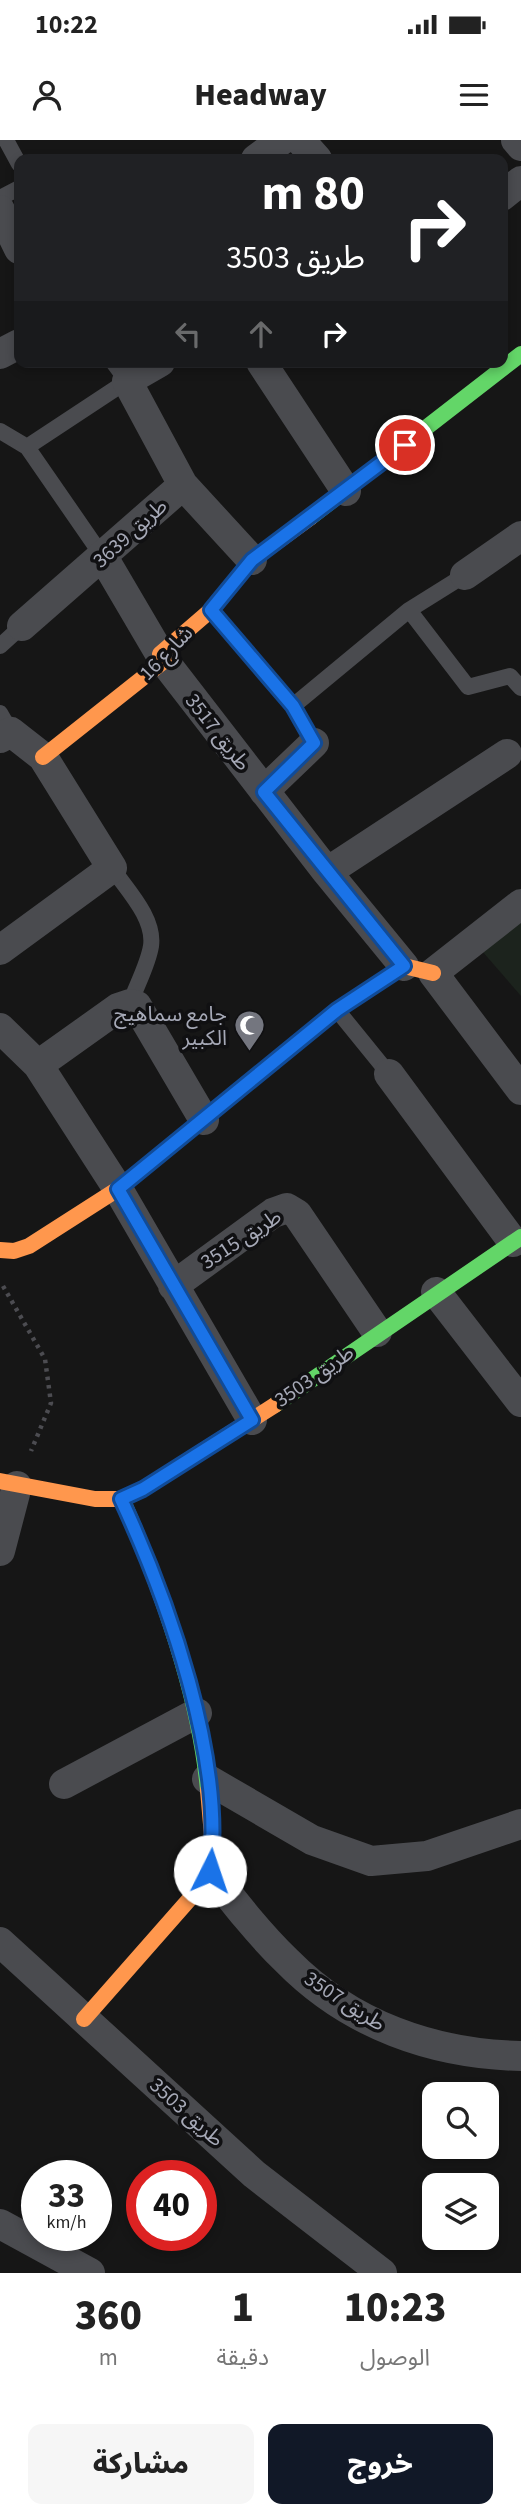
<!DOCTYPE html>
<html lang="ar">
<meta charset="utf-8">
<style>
:root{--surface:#fff;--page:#f6f6f6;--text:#222;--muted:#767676;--accent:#111827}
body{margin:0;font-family:"Source Sans 3","Noto Sans Arabic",sans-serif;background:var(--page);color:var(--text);direction:rtl;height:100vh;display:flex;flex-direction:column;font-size:26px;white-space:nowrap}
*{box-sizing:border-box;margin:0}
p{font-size:23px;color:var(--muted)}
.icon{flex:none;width:38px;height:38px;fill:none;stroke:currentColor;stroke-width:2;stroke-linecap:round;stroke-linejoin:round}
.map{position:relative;height:2133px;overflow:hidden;direction:ltr}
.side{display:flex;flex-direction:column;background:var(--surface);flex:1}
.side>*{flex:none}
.guide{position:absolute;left:14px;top:14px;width:494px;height:214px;border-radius:14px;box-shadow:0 4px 10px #0003;direction:rtl;background:#202124;color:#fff;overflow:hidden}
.tools{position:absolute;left:422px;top:1942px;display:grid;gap:14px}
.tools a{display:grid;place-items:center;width:77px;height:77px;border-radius:14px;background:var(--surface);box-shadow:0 4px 10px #0003;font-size:35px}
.speed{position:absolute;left:21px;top:2020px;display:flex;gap:14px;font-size:35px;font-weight:700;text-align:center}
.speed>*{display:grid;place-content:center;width:91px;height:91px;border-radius:50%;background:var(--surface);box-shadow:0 4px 10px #0003;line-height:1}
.speed small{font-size:18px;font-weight:400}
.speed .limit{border:10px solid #d22;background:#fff;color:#111}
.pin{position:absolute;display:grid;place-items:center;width:60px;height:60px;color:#fff;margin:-30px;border:4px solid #fff;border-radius:50%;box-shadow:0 2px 7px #0007}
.me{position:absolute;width:77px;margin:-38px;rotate:4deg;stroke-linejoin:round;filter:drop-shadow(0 0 5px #0008)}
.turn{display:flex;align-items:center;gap:24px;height:147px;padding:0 28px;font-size:32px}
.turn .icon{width:91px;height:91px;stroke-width:2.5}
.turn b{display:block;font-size:49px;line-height:60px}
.lanes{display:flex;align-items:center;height:66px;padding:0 28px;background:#0003;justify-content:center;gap:35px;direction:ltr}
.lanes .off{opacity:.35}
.eta{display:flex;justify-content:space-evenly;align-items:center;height:119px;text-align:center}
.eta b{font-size:42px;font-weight:800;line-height:49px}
.button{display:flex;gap:14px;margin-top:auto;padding:14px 28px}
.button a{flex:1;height:80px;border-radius:14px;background:var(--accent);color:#fff;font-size:28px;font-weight:800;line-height:80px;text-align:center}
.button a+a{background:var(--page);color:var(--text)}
.status{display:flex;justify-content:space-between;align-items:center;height:49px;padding:0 35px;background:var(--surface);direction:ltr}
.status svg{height:19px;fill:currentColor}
header{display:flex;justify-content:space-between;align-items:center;height:91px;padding:0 28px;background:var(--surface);font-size:32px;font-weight:800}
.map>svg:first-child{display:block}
</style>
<div class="status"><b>10:22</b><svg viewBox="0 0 49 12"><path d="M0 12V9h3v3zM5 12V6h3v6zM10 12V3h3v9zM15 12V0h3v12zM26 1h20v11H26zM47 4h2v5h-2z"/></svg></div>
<header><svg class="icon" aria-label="menu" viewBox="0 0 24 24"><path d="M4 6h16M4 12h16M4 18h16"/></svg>Headway<svg class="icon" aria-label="person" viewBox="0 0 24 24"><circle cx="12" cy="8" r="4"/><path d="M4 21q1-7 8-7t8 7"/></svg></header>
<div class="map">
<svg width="521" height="2133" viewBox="0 0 521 2133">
<rect width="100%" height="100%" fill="#161616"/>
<!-- green -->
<path fill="#1c231d" d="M521,782V856L482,811Z"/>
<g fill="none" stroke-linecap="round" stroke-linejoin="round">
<!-- path -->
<path stroke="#4c4c51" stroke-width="4.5" stroke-dasharray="3.5 5" stroke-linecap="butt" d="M3,1146L45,1219L51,1263L31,1311"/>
<!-- lane -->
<path stroke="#4a4b4f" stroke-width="16" d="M6,0L19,24
M0,58L19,48
M0,291L27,307L103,417
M27,307L127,241L113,222
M211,470L293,566L314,603
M409,470L468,547L510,536L521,548
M0,506L22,486
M293,566L409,470L465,435
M0,573L11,592
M112,728C127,750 155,778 151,806C148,825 136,846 130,864
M337,870L389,934"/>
<!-- street -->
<path stroke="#4a4b4f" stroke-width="30" d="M300,0L317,19
M516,0L521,6
M256,19L282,0
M502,56L521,41
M0,70L19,109
M0,214L19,204
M160,222L127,241L183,345L252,420
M261,222L346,351
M103,417L160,514
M465,435L521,396
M22,486L183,345
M164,521L327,732L404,826
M0,598L11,592L43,617L112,728L0,810
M264,651L314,603
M327,732L507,614
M521,764L433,833L521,950
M0,888L38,925L118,1049L252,1280
M38,925L118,868L130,864L137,866L204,980
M389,934L513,1102
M173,1146L273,1073L287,1068L297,1074L377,1192
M436,1152L521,1262
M0,1411L17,1346
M207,1639L312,1700L371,1721L427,1716L521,1684
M64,1644L197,1573
M210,1731C234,1762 259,1794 287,1821C350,1885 433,1914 521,1916
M0,1802L254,2034L382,2133
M0,2084L90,2133"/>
<!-- fast -->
<path stroke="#63d668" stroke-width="16" d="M311,377L521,214
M275,1265L521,1097
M122,1359C161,1448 199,1553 208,1650"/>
<!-- slow -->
<path stroke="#ff974d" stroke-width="16" d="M43,617L164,521L160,514L211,470L252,420L311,377
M0,1110L14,1111L29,1106L118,1049L337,870L404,826L433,833
M0,1341L95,1359H122L143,1349L275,1265
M84,1879L194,1754L210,1731L213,1707L208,1650"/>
</g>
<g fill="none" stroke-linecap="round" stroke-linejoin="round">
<defs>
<path id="route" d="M210,1731C225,1619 168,1460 121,1359L143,1349L252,1280L118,1049L337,870L404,826L264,652L314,603L293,566L211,470L252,420L405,305"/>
</defs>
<!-- route casing -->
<use href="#route" stroke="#114b97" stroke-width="18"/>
<!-- route -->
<use href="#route" stroke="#1a73e8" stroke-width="12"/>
</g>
<!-- icons -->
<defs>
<symbol id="mosque-pin" viewBox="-11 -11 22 30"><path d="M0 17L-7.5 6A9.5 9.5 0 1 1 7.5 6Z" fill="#74767f" stroke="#101012"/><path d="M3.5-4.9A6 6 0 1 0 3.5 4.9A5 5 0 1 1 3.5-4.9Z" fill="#fff"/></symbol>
</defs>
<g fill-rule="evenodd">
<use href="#mosque-pin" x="232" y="868" width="35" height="47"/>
</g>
<g text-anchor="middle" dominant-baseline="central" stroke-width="7" stroke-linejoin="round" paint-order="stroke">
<!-- street labels -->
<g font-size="21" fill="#a6a9b7" stroke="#101012">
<text transform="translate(130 393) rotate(-42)">طريق 3639</text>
<text transform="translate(166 513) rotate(-46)">شارع 16</text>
<text transform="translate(218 592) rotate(52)">طريق 3517</text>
<text transform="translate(241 1099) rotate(-33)">طريق 3515</text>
<text transform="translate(314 1236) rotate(-35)">طريق 3503</text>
<text transform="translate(345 1861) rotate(33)">طريق 3507</text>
<text transform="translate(187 1972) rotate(42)">طريق 3503</text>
</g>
<!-- poi labels -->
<g font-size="21" fill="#a6a9b7" stroke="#101012" text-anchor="end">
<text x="227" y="874">جامع سماهيج<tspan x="227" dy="24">الكبير</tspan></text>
</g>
</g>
</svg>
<div class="tools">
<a><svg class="icon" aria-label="search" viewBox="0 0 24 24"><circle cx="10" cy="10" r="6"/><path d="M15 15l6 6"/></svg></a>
<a><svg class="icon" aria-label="layers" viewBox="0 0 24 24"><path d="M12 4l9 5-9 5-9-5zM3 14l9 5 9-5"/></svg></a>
</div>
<div class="speed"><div>33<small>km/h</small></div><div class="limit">40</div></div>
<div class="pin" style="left:405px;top:305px;background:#d93025"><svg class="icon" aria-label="arrive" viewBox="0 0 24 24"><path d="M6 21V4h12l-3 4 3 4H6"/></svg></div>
<svg class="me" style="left:210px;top:1731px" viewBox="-20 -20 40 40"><circle r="19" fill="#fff"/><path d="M0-13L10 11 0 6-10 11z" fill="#1a73e8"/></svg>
<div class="guide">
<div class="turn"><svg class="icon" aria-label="right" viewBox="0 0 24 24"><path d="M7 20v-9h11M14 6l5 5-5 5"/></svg><div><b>80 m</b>طريق 3503</div></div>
<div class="lanes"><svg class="icon off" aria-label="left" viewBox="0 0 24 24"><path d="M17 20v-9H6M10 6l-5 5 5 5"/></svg><svg class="icon off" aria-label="ahead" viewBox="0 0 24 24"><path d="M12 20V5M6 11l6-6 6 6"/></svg><svg class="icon" aria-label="right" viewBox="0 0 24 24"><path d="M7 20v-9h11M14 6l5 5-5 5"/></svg></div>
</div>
</div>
<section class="side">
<div class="eta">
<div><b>10:23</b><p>الوصول</p></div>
<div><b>1</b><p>دقيقة</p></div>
<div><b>360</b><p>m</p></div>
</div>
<div class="button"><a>خروج</a><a>مشاركة</a></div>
</section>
